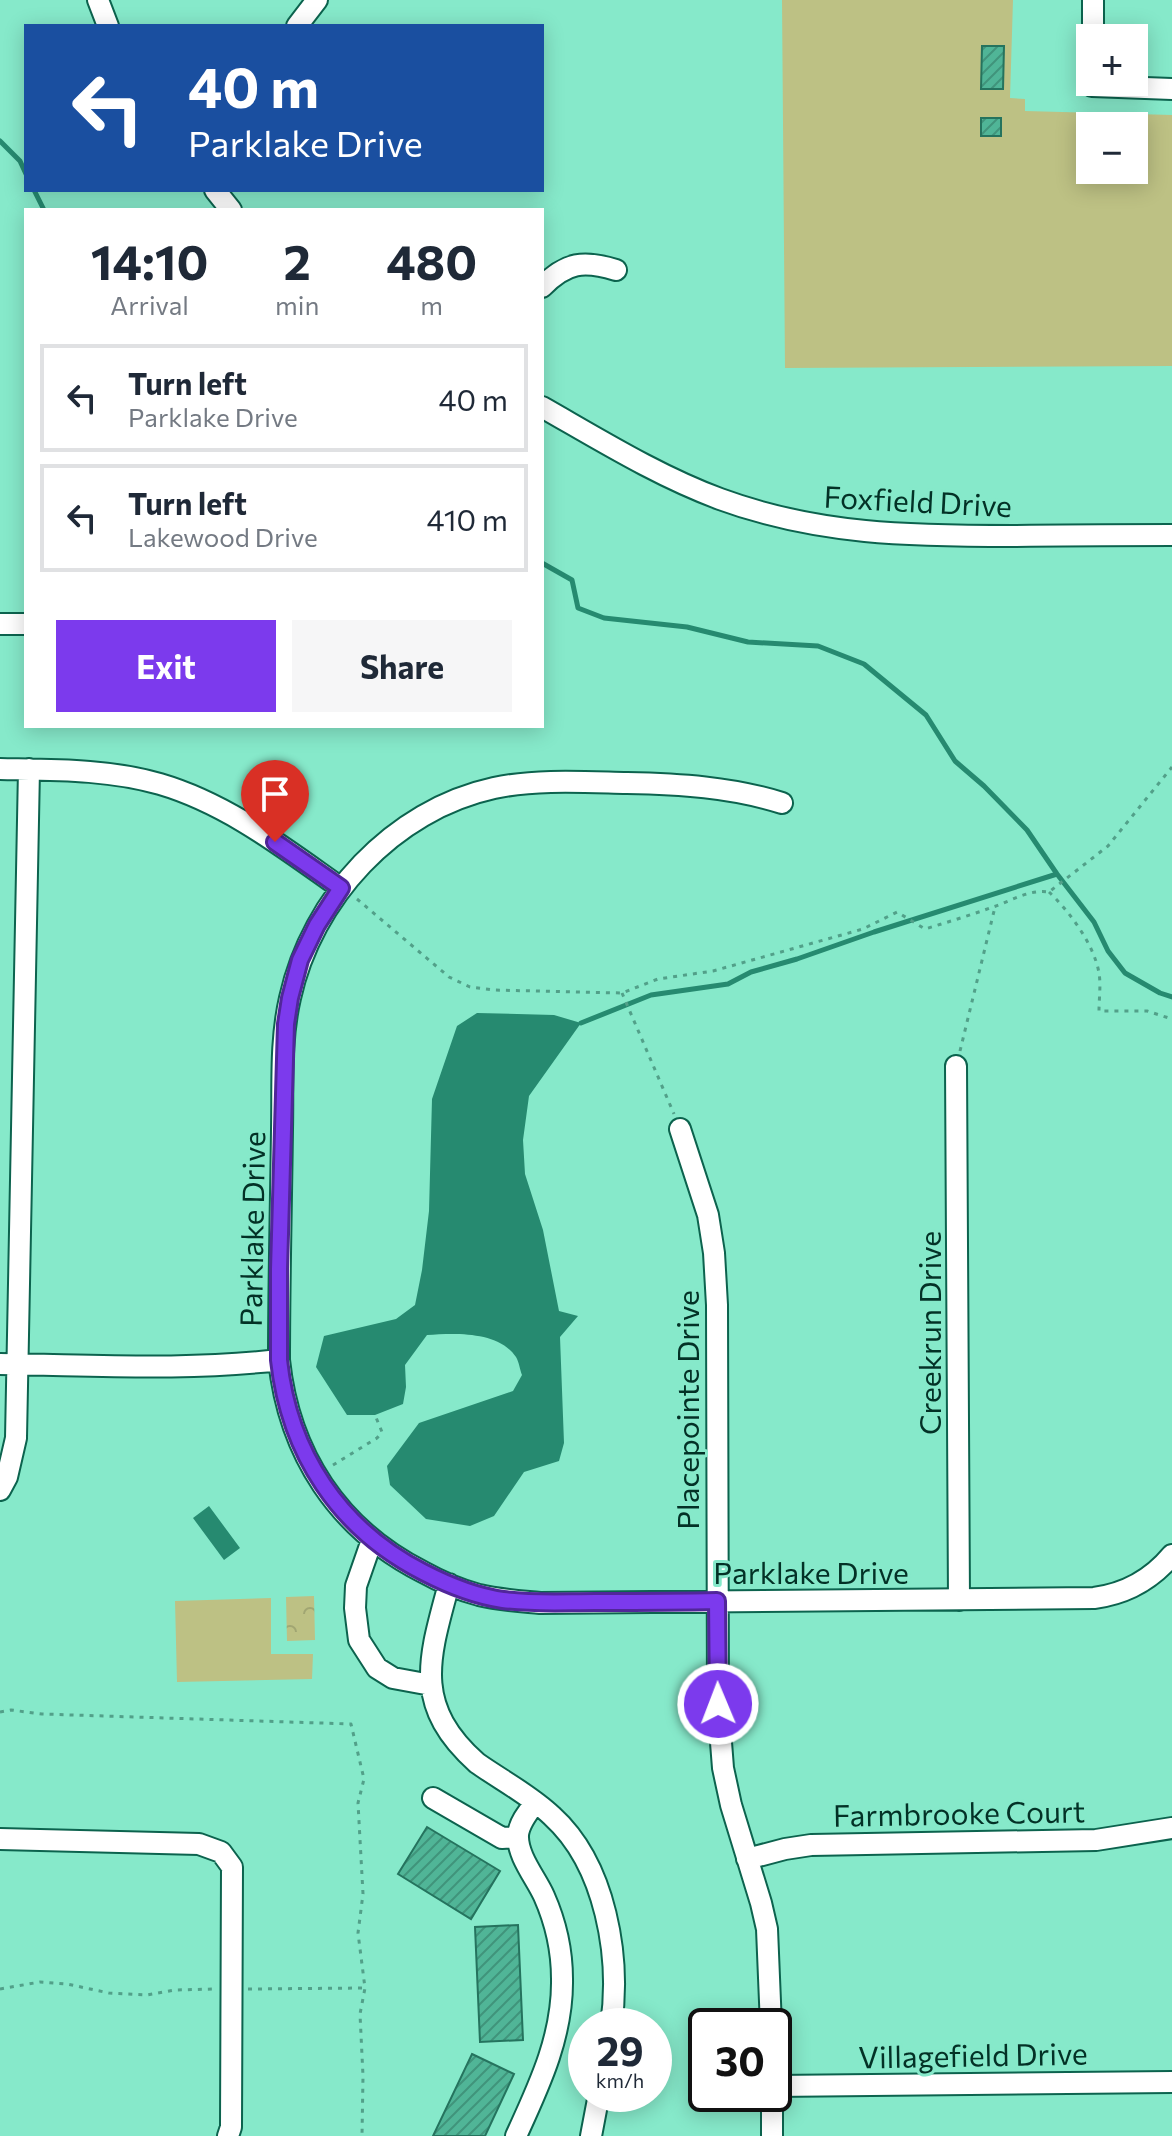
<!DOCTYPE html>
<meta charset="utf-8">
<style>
:root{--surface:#fff;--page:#f6f6f7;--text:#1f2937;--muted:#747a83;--line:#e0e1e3;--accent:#7c3aed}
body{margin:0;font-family:Commissioner,sans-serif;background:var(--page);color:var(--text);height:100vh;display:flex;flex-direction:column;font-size:30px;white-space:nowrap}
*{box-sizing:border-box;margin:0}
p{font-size:26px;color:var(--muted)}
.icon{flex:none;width:44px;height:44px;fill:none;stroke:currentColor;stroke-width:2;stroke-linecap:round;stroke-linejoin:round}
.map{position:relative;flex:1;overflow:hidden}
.side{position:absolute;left:24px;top:208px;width:520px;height:520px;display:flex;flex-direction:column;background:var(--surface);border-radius:0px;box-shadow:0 4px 20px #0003}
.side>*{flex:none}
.top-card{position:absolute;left:24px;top:24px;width:520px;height:168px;border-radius:0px;box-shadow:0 4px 20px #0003;background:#1a4fa0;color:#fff;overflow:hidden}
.fabs{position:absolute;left:1076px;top:24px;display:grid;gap:16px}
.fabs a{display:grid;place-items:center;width:72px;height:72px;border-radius:0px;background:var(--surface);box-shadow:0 4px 20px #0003;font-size:40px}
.speed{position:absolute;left:568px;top:2008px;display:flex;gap:16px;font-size:40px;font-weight:700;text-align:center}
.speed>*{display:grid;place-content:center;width:104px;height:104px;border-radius:50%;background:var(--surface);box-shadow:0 4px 20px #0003;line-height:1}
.speed small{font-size:20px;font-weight:400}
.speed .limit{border:4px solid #111;border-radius:12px;background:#fff;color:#111}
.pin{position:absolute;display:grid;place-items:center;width:68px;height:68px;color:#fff;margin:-82px -34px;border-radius:50% 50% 50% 0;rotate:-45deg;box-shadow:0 0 8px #0007}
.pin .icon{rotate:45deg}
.me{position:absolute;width:88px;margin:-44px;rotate:359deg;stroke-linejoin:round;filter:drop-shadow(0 0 6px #0008)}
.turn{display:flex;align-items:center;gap:28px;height:168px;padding:0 32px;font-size:36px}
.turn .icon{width:104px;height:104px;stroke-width:2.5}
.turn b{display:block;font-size:56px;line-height:68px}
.eta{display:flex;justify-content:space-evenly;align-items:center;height:136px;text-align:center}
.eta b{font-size:48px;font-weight:700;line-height:56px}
.button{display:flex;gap:16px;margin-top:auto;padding:16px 32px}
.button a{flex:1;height:92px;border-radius:0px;background:var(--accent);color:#fff;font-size:32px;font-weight:700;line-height:92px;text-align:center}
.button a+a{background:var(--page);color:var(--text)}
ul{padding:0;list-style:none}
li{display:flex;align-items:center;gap:24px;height:108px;margin:0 16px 12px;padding:0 16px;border:4px solid var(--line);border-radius:0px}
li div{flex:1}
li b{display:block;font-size:30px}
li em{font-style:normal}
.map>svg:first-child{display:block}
</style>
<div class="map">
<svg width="1172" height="2136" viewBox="0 0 1172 2136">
<defs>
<pattern id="park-crowns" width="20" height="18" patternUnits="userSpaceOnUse" patternTransform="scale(2)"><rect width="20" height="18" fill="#bdc184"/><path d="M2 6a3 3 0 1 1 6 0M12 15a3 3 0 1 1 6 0" fill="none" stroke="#a1a672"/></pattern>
<pattern id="building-hatch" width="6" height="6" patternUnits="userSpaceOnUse" patternTransform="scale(2)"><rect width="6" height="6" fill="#50b597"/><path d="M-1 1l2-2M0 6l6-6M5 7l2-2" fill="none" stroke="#40947b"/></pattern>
</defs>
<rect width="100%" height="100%" fill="#86e9ca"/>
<!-- grass -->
<path fill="#bdc184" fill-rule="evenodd" d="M782,0H1013L1010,98L1025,99V111L1172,115V366L785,368ZM1090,126H1134V170H1090Z
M271,1598V1654H313L312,1679L177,1682L175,1601Z"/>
<!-- park -->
<path fill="url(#park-crowns)" d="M314,1596L315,1640L287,1641L286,1597Z"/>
<!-- water -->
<path fill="#268a70" d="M477,1013L554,1015L581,1023L529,1096L523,1140L525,1174L543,1230L559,1311L578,1316L560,1337L564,1443L559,1461L524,1472L494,1516L470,1526L426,1519L390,1485L387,1466L419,1423L513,1391L522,1375C520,1370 519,1362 516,1357C499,1331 455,1333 427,1335L405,1365L406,1387L403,1404L375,1415H347L316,1367L324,1336L396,1319L415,1305L422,1270L429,1211L432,1099L457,1026Z
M209,1506L240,1548L224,1560L193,1518Z"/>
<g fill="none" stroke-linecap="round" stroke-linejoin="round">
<!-- stream -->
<path stroke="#268a70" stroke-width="5" d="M0,141L20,161L26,174
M34,190L44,210
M542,563L572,580L578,608L604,618L687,627L748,642L818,646L864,664L926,715L955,761L984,786L1027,830L1057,874L1094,922L1108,951L1125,973L1160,993L1172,997
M581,1023L651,995L728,984L751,972L797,959L874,932L1057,874"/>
</g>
<!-- building -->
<path fill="url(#building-hatch)" stroke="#25735e" stroke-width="2" d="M982,46H1004L1003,89H981Z
M981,118H1001V136H981Z
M427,1827L500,1871L471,1919L398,1874Z
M518,1925L523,2040L480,2042L475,1927Z
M472,2054L514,2074L485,2136H433Z"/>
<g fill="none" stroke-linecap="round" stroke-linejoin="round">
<defs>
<path id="minor" d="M98,0L108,26
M297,26L317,0
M1093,38V0
M1092,82V86L1172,89
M215,190L231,210
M542,287C566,262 584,260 616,270
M542,407C600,440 658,476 720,499C818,535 911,536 1014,536C1067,535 1119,535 1172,535
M0,624H26
M0,769C53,770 108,769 160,784C228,804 284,848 341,888
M782,803C731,787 679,784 627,783C583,782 537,779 494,788C393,810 312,898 290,998C280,1041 283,1086 282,1130C281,1207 279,1283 279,1360C289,1454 338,1529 423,1572C441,1582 460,1590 479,1595C500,1600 519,1601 540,1603L1094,1598C1125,1594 1152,1579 1172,1555
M956,1066L959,1600
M680,1129L708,1215L714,1253L717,1305L718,1704L723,1768L731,1805L761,1903L767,1929L771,2026
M0,1364C93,1365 186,1371 279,1360
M0,1490L7,1477L16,1438L29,769
M372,1540L356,1586L355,1608L359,1640L377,1668L393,1678L431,1685
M449,1584C429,1658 412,1705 477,1763C501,1780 530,1795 552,1816C606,1865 621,1957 611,2026
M433,1798L502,1838L518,1837
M0,1839L199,1844L221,1852L232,1867L231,2127L228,2136
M747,1859L785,1849L811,1845L1096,1840L1172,1828
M774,2086L1172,2082
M772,2094V2136
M516,2136C539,2086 563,2036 562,1979C562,1950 556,1923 544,1896C536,1878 517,1856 518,1835C519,1823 528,1812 535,1803
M591,2136L599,2094"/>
</defs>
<!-- minor casing -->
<use href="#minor" stroke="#0c634e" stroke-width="24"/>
<!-- path -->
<path stroke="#52a089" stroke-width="3" stroke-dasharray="4 6" stroke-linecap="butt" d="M1049,892C1069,911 1094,944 1099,973C1101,985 1099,999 1099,1011H1147L1172,1019
M357,899L449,977L470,987L493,990L622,993L658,979L713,971L863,929L897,912L925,929C948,922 971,915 993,907C1011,901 1029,889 1049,892L1108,846L1172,767
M622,993L674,1114
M960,1051L995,907
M333,1465L377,1438L382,1432L375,1415
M0,1712L11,1710L42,1714L351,1724L364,1779L358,1803L363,1894L358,1933L365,1988L360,2014L363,2076L362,2136
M0,1989L40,1982L67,1984L109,1993L147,1995L175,1990L213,1989
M248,1989L365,1988"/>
<!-- minor -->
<use href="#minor" stroke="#fff" stroke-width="20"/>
</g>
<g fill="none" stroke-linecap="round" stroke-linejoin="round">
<defs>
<path id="route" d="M275,842L341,888L317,925L300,960L290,998L286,1024L279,1269V1360C289,1453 339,1529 423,1572C448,1585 475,1596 503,1600C534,1604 564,1602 595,1602C636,1602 676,1602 717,1601L718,1704"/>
</defs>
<!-- route casing -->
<use href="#route" stroke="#51269a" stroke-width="20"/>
<!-- route -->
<use href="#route" stroke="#7c3aed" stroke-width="14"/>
</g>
<g text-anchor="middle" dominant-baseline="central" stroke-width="6" stroke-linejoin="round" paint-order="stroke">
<!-- street labels -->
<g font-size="30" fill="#033126" stroke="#86e9ca">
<text transform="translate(918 500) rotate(3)">Foxfield Drive</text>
<text transform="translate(251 1229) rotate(-89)">Parklake Drive</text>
<text transform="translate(928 1333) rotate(-90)">Creekrun Drive</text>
<text transform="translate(686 1410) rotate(-90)">Placepointe Drive</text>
<text x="811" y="1571">Parklake Drive</text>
<text transform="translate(959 1812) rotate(-1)">Farmbrooke Court</text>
<text transform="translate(973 2054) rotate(-1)">Villagefield Drive</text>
</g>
</g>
</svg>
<div class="fabs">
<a>+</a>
<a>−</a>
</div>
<div class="speed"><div>29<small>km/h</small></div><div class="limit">30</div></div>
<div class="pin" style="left:275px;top:842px;background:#d93025"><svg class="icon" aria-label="arrive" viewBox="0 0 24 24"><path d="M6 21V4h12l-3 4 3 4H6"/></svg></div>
<svg class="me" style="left:718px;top:1704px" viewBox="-20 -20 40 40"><circle r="17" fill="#7c3aed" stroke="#fff" stroke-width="3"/><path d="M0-11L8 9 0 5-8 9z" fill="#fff"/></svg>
<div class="top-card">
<div class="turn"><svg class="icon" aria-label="left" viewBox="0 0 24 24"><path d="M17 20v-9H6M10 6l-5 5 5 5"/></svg><div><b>40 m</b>Parklake Drive</div></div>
</div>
<section class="side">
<div class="eta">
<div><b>14:10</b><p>Arrival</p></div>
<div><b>2</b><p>min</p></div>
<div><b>480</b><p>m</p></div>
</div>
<ul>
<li><svg class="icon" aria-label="left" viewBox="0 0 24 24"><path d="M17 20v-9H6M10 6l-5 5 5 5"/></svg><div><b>Turn left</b><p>Parklake Drive</p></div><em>40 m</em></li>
<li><svg class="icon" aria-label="left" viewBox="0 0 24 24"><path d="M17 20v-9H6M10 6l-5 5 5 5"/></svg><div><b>Turn left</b><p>Lakewood Drive</p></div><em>410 m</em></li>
</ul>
<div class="button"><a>Exit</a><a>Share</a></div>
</section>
</div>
